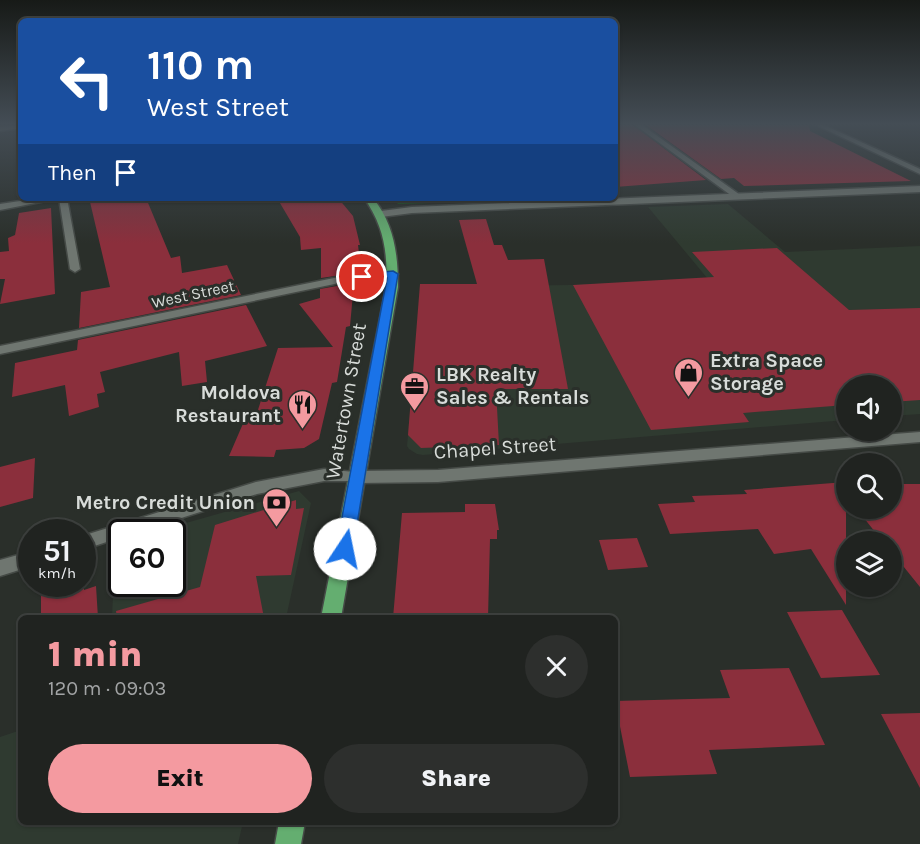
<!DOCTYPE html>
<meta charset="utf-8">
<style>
:root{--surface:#202320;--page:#2d2f2d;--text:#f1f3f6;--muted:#a2a4a5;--line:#3d403e;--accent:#f49aa0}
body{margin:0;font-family:Karla,sans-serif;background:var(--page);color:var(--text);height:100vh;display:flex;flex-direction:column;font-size:22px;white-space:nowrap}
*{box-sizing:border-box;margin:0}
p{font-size:20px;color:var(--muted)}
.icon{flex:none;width:33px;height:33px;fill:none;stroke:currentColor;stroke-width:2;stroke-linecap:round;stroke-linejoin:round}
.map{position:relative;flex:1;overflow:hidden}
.details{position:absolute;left:18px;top:615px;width:600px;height:210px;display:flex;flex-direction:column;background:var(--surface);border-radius:9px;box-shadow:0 2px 4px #0004,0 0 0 2px var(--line)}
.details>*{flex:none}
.top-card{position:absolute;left:18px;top:18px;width:600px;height:183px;border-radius:9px;box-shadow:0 2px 4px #0004,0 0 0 2px var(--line);background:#1a4fa0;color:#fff;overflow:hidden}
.fabs{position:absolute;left:836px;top:375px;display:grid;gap:12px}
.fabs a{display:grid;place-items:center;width:66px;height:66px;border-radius:50%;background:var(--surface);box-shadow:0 2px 4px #0004,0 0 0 2px var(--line);font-size:30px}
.speed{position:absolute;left:18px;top:519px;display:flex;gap:12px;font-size:30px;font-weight:700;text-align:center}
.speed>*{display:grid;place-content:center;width:78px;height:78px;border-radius:50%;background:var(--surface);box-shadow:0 2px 4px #0004,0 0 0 2px var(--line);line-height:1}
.speed small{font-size:15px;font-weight:400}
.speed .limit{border:3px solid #111;border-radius:9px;background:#fff;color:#111}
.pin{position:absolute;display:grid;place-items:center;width:51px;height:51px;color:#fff;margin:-26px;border:3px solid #fff;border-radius:50%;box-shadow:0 2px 6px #0007}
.me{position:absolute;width:66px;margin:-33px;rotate:11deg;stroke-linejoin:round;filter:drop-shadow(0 0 4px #0008)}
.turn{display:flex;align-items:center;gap:21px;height:126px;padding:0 30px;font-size:27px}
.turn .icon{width:78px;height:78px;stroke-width:2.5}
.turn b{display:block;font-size:42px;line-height:51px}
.then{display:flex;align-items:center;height:57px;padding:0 30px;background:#0003;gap:12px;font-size:22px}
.round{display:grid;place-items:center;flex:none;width:63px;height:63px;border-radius:32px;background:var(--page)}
.head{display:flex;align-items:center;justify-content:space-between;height:102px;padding:0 30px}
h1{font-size:36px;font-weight:800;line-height:45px;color:var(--accent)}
.primary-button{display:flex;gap:12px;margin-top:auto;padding:12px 30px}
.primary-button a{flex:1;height:69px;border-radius:36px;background:var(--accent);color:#111;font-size:24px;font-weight:800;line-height:69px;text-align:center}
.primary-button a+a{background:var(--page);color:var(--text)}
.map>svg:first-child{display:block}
</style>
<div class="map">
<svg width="920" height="844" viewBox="0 0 920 844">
<rect width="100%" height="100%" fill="#2a2f2a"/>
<!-- built -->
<path fill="#2f3a30" d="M728,204L785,252L920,246V414L891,416V386H846V420L423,455L417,454L409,449L407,446L421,287L571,285L708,279L648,207Z
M299,491L311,503L286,618H112L115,544L121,542L122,584H172V532H154Z
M21,730V822H243L238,844H0V737Z"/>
<!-- green -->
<path fill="#24512b" d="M392,198H482L483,201L404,204H398Z"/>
<!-- building -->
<path fill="#8b2f3c" d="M615,125H633L706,180L615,187Z
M646,125H809L810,131L911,181L744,186L734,178L721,179Z
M115,198H146L171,258L180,256L182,273L227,265L241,295L79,328L81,292L110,287L90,202Z
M277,198H338L353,216L360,245H358L360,261H357L355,273L321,278V248L301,250L300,237Z
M51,208L55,294L0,304L5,279H0V252L9,251L8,238L15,235L19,213Z
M486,219L494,245H502L508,260L544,259L568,389H496L499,445L421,448L408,435L420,284H477L459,220Z
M777,248L849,310L920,308V400L891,402V386H846V405L743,413L749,422L651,430L573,285L714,277L692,252Z
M354,283L350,326L346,327L337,382L332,383L319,439L304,448L276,450L274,457L229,456L245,419H255L278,348L333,347L299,304L320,298V289Z
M246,305L267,346L205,361L207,382L182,386L179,352L100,372L105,392L97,394L99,407L69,416L65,385L12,397L15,363L77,350L78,340Z
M35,458L33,498L0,507V467Z
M846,482V605L811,549L774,554L758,529L670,534L658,504L695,502L692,496L747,494L744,490Z
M891,484H920V587L891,551V542H883L856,508H891Z
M296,500V509L304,508L291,575L256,576L264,618H117L116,611L200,587L215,525Z
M465,504H495L499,530H497V539H490L488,618H393L402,513L465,512Z
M637,538L648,567L608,570L599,540Z
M60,584H84V590L96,586L98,618H41V589Z
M842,610L880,675L821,678L787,612Z
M789,668L825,745L709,750L717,774L630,777L615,701L730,698L720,670Z
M920,713V788L881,714Z"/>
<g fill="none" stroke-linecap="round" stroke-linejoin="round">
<defs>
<path id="street" d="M21,125V128L0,131V127Z
M635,125H642L743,197L736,199Z
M816,125H824L920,169V174Z
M59,198H67L80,269L75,272L70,269Z
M393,271L398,274L397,276L344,282L0,354V346L344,276Z
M324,469L364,473L366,477L364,481H324L257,494L137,532H122V537L82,550V536L256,482Z
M32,551V566L0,576V560Z"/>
<path id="secondary" d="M920,186V192L412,213L381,217L376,214L381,211L412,207Z
M40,198H61L0,210V204Z
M920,432V442L438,482L358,483L352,481L350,477L352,473L358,471L438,470Z"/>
<path id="primary" d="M364,198H373C394,224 398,254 398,287L341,618H321L386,287C388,253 384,226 364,198Z
M279,822H305L301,844H275Z"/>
</defs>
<!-- street casing -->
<use href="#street" stroke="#454a46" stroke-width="3"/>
<!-- secondary casing -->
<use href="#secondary" stroke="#454a46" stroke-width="3"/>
<!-- primary casing -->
<use href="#primary" stroke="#454a46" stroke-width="3"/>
<!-- street -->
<use href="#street" fill="#6f7670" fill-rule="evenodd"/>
<!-- secondary -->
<use href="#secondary" fill="#6f7670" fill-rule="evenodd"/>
<!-- primary -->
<use href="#primary" fill="#64ae70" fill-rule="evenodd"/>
</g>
<!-- sky -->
<linearGradient id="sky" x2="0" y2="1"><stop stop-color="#171a17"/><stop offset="0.51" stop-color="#444d55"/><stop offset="1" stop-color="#444d55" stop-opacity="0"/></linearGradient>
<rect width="920" height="243" fill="url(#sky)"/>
<!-- route -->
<path fill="#1a73e8" stroke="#114b97" stroke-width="1.5" d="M393,271L398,274L353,549L351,553L345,555L339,553L336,549L387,278L362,280L357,277L362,274Z"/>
<!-- icons -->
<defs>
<symbol id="shop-pin" viewBox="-11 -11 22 30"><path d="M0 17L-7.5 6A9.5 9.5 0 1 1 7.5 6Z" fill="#f49aa0" stroke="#2a2f2a"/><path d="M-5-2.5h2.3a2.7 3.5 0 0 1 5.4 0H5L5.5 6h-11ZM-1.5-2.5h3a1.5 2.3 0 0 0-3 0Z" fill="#111"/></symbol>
<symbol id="office-pin" viewBox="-11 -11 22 30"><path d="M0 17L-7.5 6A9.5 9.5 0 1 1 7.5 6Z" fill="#f49aa0" stroke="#2a2f2a"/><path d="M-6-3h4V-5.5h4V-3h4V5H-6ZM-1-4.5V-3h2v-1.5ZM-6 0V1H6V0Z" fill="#111"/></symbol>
<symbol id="restaurant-pin" viewBox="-11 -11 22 30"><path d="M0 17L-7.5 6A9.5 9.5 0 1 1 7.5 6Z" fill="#f49aa0" stroke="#2a2f2a"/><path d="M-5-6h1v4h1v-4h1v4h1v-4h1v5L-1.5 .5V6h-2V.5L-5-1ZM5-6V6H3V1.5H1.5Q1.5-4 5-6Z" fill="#111"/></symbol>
<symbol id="bank-pin" viewBox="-11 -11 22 30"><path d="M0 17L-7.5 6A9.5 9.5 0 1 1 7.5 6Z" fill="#f49aa0" stroke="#2a2f2a"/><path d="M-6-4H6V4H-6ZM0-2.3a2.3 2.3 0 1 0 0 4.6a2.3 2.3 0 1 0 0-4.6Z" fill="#111"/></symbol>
</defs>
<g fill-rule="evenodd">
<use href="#shop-pin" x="672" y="356" width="33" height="45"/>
<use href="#office-pin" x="398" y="370" width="33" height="45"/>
<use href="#restaurant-pin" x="286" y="388" width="33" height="45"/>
<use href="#bank-pin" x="260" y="486" width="33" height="45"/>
</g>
<g text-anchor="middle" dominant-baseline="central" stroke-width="6" stroke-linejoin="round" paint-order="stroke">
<!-- far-street labels -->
<g font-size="16" fill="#d8dcd9" stroke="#2a2f2a">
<text transform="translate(193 294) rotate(-12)">West Street</text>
</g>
<!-- poi labels -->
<g font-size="20" font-weight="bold" fill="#d8dcd9" stroke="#2a2f2a" text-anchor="start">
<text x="710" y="360">Extra Space<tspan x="710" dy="23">Storage</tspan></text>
<text x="436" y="374">LBK Realty<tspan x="436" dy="23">Sales &amp; Rentals</tspan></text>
<text x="281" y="392" text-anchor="end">Moldova<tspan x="281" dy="23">Restaurant</tspan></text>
<text x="255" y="502" text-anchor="end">Metro Credit Union</text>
</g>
<!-- street labels -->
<g font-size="20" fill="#d8dcd9" stroke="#2a2f2a">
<text transform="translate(346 401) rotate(-80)">Watertown Street</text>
<text transform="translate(495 448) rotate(-4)">Chapel Street</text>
</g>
</g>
</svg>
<div class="fabs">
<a><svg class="icon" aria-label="sound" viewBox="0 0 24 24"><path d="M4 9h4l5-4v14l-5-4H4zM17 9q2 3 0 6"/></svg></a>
<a><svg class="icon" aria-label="search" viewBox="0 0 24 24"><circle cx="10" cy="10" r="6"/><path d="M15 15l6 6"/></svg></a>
<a><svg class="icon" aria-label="layers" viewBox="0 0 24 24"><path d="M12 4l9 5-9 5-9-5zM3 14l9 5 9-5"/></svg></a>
</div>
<div class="speed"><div>51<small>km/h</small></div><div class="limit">60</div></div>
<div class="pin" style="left:362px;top:277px;background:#d93025"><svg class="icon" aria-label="arrive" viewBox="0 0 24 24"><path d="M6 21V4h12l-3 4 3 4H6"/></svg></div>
<svg class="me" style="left:345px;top:549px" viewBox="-20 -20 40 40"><circle r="19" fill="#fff"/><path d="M0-13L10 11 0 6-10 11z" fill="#1a73e8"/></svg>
<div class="top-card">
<div class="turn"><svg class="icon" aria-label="left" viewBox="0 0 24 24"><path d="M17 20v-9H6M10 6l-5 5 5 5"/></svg><div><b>110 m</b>West Street</div></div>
<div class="then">Then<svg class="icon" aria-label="arrive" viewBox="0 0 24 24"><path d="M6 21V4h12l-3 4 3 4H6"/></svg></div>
</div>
<section class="details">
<div class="head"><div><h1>1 min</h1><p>120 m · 09:03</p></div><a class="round"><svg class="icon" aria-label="close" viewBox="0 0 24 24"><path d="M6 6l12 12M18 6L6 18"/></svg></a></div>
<div class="primary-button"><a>Exit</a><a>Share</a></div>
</section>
</div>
